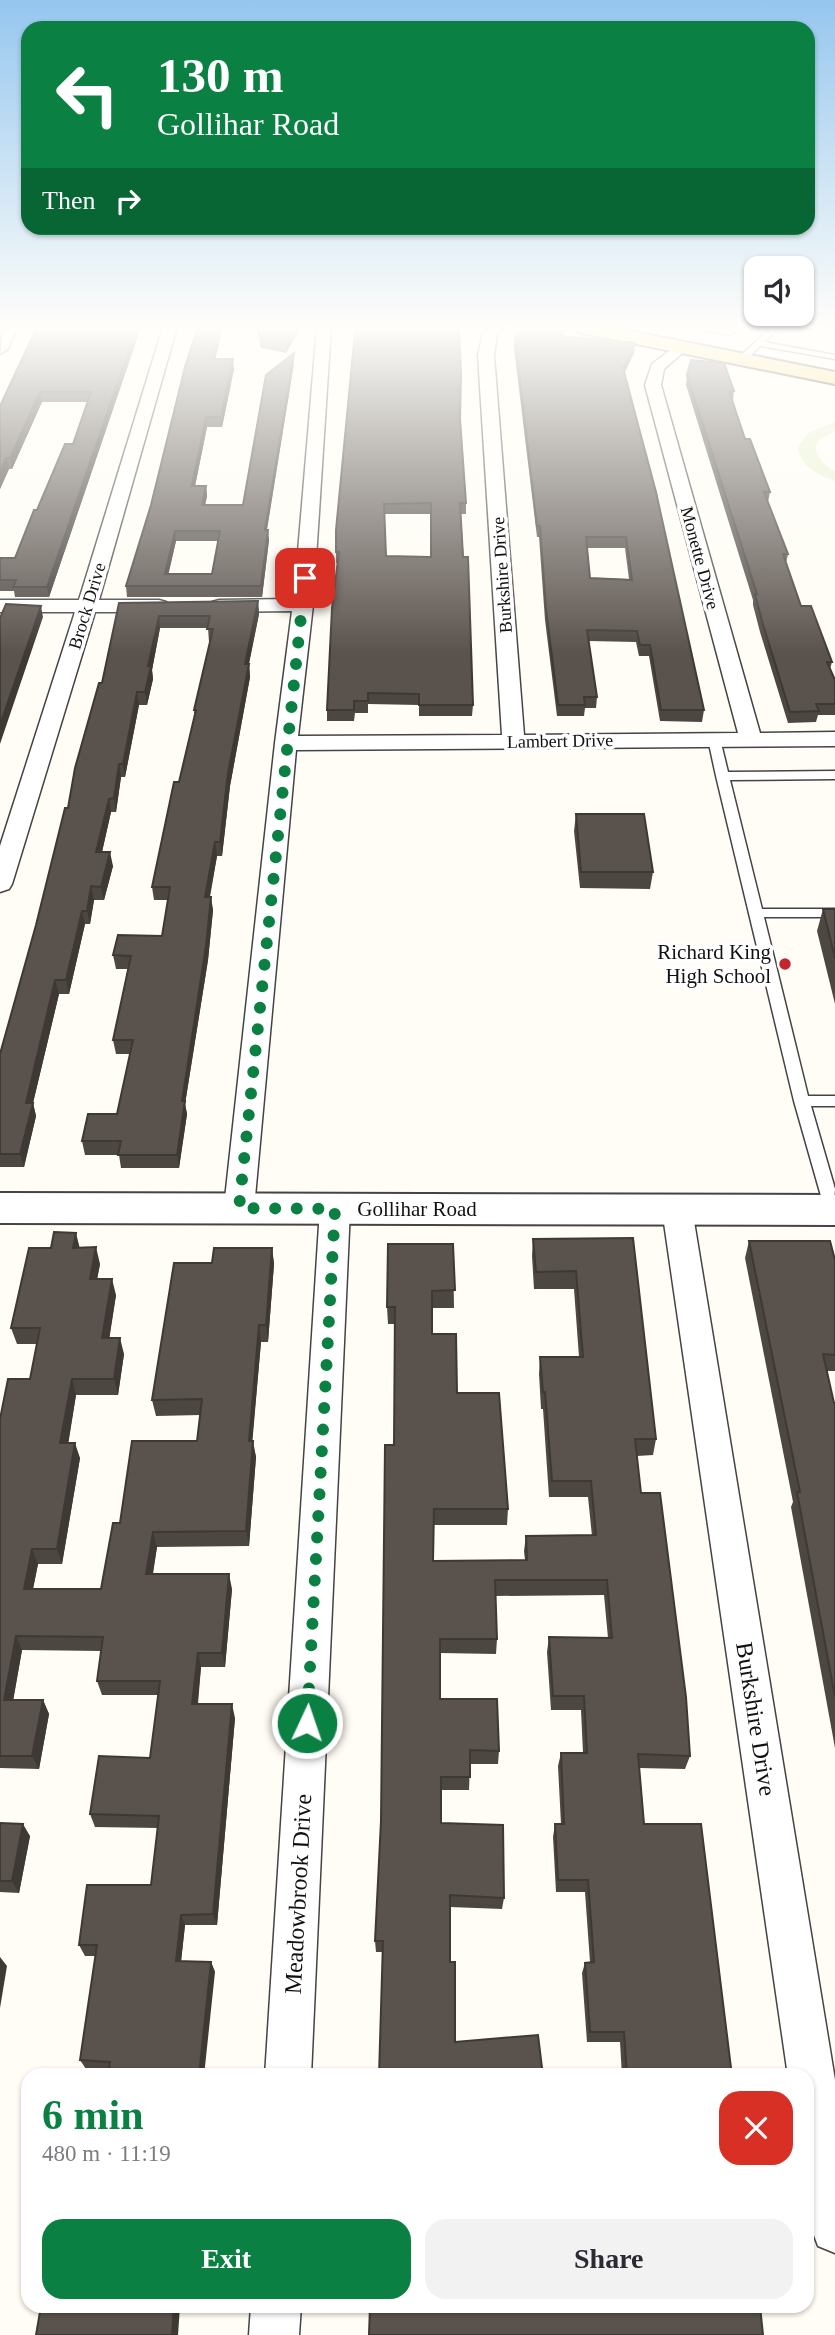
<!DOCTYPE html>
<meta charset="utf-8">
<style>
:root{--surface:#fff;--page:#f2f2f3;--text:#2b2b33;--muted:#7c7c81;--accent:#0b8043}
body{margin:0;font-family:Georgia,serif;background:var(--page);color:var(--text);height:100vh;display:flex;flex-direction:column;font-size:26px;white-space:nowrap}
*{box-sizing:border-box;margin:0}
p{font-size:23px;color:var(--muted)}
.icon{flex:none;width:38px;height:38px;fill:none;stroke:currentColor;stroke-width:2;stroke-linecap:round;stroke-linejoin:round}
.map{position:relative;flex:1;overflow:hidden}
.sheet{position:absolute;left:21px;top:2068px;width:793px;height:245px;display:flex;flex-direction:column;background:var(--surface);border-radius:21px;box-shadow:0 2px 5px #0004}
.sheet>*{flex:none}
.hud{position:absolute;left:21px;top:21px;width:794px;height:214px;border-radius:21px;box-shadow:0 2px 5px #0004;background:#0b8043;color:#fff;overflow:hidden}
.buttons{position:absolute;left:744px;top:256px;display:grid;gap:14px}
.buttons a{display:grid;place-items:center;width:70px;height:70px;border-radius:14px;background:var(--surface);box-shadow:0 2px 5px #0004;font-size:35px}
.pin{position:absolute;display:grid;place-items:center;width:60px;height:60px;color:#fff;margin:-30px;border-radius:14px;box-shadow:0 4px 10px #0006}
.me{position:absolute;width:77px;margin:-38px;rotate:3deg;stroke-linejoin:round;filter:drop-shadow(0 0 5px #0008)}
.turn{display:flex;align-items:center;gap:24px;height:147px;padding:0 21px;font-size:32px}
.turn .icon{width:91px;height:91px;stroke-width:2.5}
.turn b{display:block;font-size:49px;line-height:60px}
.then{display:flex;align-items:center;height:66px;padding:0 21px;background:#0003;gap:14px;font-size:26px}
.round{display:grid;place-items:center;flex:none;width:74px;height:74px;border-radius:21px;background:var(--page)}
.overview{display:flex;align-items:center;justify-content:space-between;height:119px;padding:0 21px}
h1{font-size:42px;font-weight:600;line-height:52px;color:var(--accent)}
.cta{display:flex;gap:14px;margin-top:auto;padding:14px 21px}
.cta a{flex:1;height:80px;border-radius:21px;background:var(--accent);color:#fff;font-size:28px;font-weight:600;line-height:80px;text-align:center}
.cta a+a{background:var(--page);color:var(--text)}
.map>svg:first-child{display:block}
</style>
<div class="map">
<svg width="835" height="2335" viewBox="0 0 835 2335">
<rect width="100%" height="100%" fill="#fffdf5"/>
<!-- pitch -->
<path fill="#e6f2cf" d="M835,422V431L819,440L815,448L822,462L835,472V481C819,475 799,466 798,447L809,432Z"/>
<g fill="none" stroke-linecap="round" stroke-linejoin="round">
<defs>
<path id="service" d="M687,327L728,330L733,327H742L730,335Z
M772,327H780L764,342L835,355V359L760,346L745,361H739V357Z
M714,735L720,739L728,772L835,771V779L730,780L762,909H835V917H764L808,1096H835V1106H811L835,1189L833,1216L827,1214L825,1210L794,1101L716,776L708,739Z"/>
<path id="minor" d="M3,327H17L8,349L0,354Z
M163,327H177L99,600H159L166,602L169,606L166,610L159,612H95L12,884L9,889L0,892V846L75,612H0V600H79Z
M317,327H331L313,605L298,736L502,735L478,355L483,334L489,327H505L497,335L494,355L524,735L738,733L645,385L652,364L681,342L689,347L664,369L661,385L760,733L835,732V746L296,750L254,1208L250,1216L239,1220L228,1216L224,1208L275,743L292,611L219,612L212,610L209,606L212,602L219,600L294,599Z
M335,1197L346,1201L350,1209L311,2076H265L320,1209L324,1201Z
M677,1197L688,1201L692,1209L835,2080V2253L818,2246C798,2198 807,2128 807,2076H788L662,1209L666,1201Z
M251,2306H301L299,2335H249Z"/>
<path id="tertiary" d="M0,1193L835,1195V1225L0,1223Z"/>
<path id="primary" d="M572,327H610L835,372V384L582,333Z"/>
</defs>
<!-- service casing -->
<use href="#service" stroke="#444" stroke-width="3"/>
<!-- minor casing -->
<use href="#minor" stroke="#444" stroke-width="3"/>
<!-- tertiary casing -->
<use href="#tertiary" stroke="#444" stroke-width="4"/>
<!-- primary casing -->
<use href="#primary" stroke="#222" stroke-width="4"/>
<!-- service -->
<use href="#service" fill="#fff" fill-rule="evenodd"/>
<!-- minor -->
<use href="#minor" fill="#fff" fill-rule="evenodd"/>
<!-- tertiary -->
<use href="#tertiary" fill="#fff" fill-rule="evenodd"/>
<!-- primary -->
<use href="#primary" fill="#f9d66b" fill-rule="evenodd"/>
</g>
<!-- wall -->
<path fill="#4d4742" fill-rule="evenodd" d="M141,327L49,597H15L14,591H0V558H15L37,510L73,444L88,402H42L12,469H9L0,489V406Z
M198,327H223L215,359L234,369L222,427H207L195,486H206L207,496L205,505H243L294,363L267,530L269,540L262,597H127L126,586L151,505ZM176,541H218L212,574H168Z
M256,327H299L298,332L286,353L261,348Z
M565,336L634,353L624,373L704,710L702,722L660,721L649,656H639L636,642L589,641L597,697L596,708H585L584,716H557L545,620L539,537H537L514,348L515,338ZM587,548H625L629,579L590,578Z
M687,375L734,391L733,401L745,439L770,492L768,502L788,554L786,563L801,606L832,662L830,669L835,680V715H818L816,722L788,723L760,632L753,605V600L686,385Z
M460,420L466,503V514H461L473,705L472,716H419V705L368,704V713H355L354,721H327V710L337,563H336V552ZM384,514H431V557L386,556Z
M258,601L259,614L249,664L250,677L230,786L222,856H217L210,897L213,910L208,960L185,1104L187,1114L179,1168H121L119,1155H85L82,1141L117,1114L130,1054H116L113,1040L128,969H116L113,955L162,936L168,900H154L152,887L179,782L195,717L194,710L210,642H209L208,628H160L152,670L153,679L147,705H139L125,777H121L116,812H111L102,852L113,866L104,900H94L90,924H85L69,994H59L33,1103L36,1116L24,1167H0V1054L36,925L102,683L119,603Z
M576,814L653,872L650,889L580,888L574,831Z
M823,909H835V1004L817,931Z
M633,1238L656,1439L653,1455L637,1456L641,1493L690,1756L685,1769L639,1768L644,1824L732,2076H622L620,2042H587L582,1973L585,1963L590,1962L585,1892H556L553,1837L555,1824H561L558,1766L561,1753H583L581,1710H551L547,1652L549,1637L608,1638L604,1595L495,1596L497,1639L496,1654L440,1653V1699L499,1751L498,1764H470L469,1790H441V1823L504,1898L502,1909L450,1907L379,2076L383,1952H376L375,1941L381,1821L394,1445L395,1324H388L387,1307L453,1244L454,1308H432V1334L508,1509L507,1525H434L433,1561L525,1560L524,1551L526,1536H592L588,1497H549L543,1409H541L539,1374L540,1357H579L574,1289H534L532,1256L533,1239Z
M749,1241L835,1260V1371H827L834,1403H835V1748L791,1507L793,1502L745,1258Z
M80,1248L100,1264L97,1279L116,1295L109,1338L124,1354L118,1395H76L68,1443L80,1458L62,1564H38L33,1589H101L120,1523L197,1441L200,1415L156,1416L152,1400L212,1263L272,1248L274,1264L268,1342H261L252,1441L256,1457L249,1546L157,1547L153,1574L232,1589L225,1667H201L198,1704L235,1718L217,1925H185L181,1961L211,1962L215,1972L109,2070L86,2069L80,2060L96,1956H85L79,1945L151,1885L158,1828L95,1827L90,1814L150,1758L159,1695H102L97,1681L101,1651L22,1650L13,1700H43L49,1714L39,1769L0,1768V1419L30,1379L37,1344H17L11,1328Z
M0,1823L30,1836L19,1893L0,1892Z"/>
<!-- shaded-wall -->
<path fill="#3f3936" d="M137,327H141L49,597L47,587Z
M220,327H223L213,369L212,359Z
M296,327H299L298,332L286,353V344Z
M635,343L634,353L622,378L623,368Z
M294,353V363L265,540V530Z
M233,359L234,369L222,427L221,417Z
M40,392L42,402L12,469L10,458Z
M206,417L207,427L193,496L192,486Z
M6,458L9,469L0,489V474Z
M206,486L207,496L203,515L202,505Z
M268,530L269,540L262,597L261,586Z
M175,531L176,541L166,585L165,574Z
M258,601L259,614L246,677L245,664Z
M41,606L43,617L0,744V725Z
M159,616L160,628L152,670L153,679L147,705L145,692L148,666Z
M249,664L250,677L230,786L222,856L220,842L228,773Z
M137,692L139,705L125,777L123,764Z
M119,764L121,777L116,812L114,798Z
M109,799L111,812L99,865L96,852Z
M215,842L217,856L207,910L205,897Z
M110,852L113,866L104,900L101,887Z
M91,886L94,900L90,924L87,911Z
M211,897L213,910L208,960L185,1104L187,1114L179,1168L177,1155L182,1101Z
M82,911L85,924L69,994L66,980Z
M55,980L59,994L33,1103L36,1116L24,1167L20,1154L26,1103Z
M76,1233L80,1249L73,1248Z
M96,1247L100,1264L94,1295L90,1279Z
M272,1248L274,1264L268,1342L266,1325Z
M112,1279L116,1295L107,1354L102,1338Z
M259,1325L261,1342L251,1457L249,1441Z
M120,1338L124,1354L118,1395L114,1379Z
M72,1379L76,1395L66,1458L60,1443Z
M253,1441L256,1457L249,1546L246,1531Z
M75,1443L80,1458L62,1564L57,1549Z
M153,1532L157,1547L150,1589L146,1574Z
M32,1549L38,1564L30,1603L24,1589Z
M229,1574L232,1589L225,1667L222,1653Z
M16,1636L22,1650L11,1713L4,1700Z
M198,1653L201,1667L196,1717L192,1704Z
M43,1700L49,1714L39,1769L32,1756Z
M232,1704L235,1718L217,1925L213,1914Z
M23,1824L30,1836L19,1893L12,1881Z
M181,1915L185,1925L180,1971L176,1961Z
M0,1957L7,1966L0,2008Z
M211,1962L215,1972L204,2076H199Z
M174,2306H180L178,2335H172Z"/>
<!-- building -->
<path fill="#5a524d" stroke="#3f3936" stroke-width="2" fill-rule="evenodd" d="M37,327H137L47,587H13L16,580H0V558H15L34,510H37L65,444H73L91,392H40L10,458H6L0,474V406Z
M198,327H220L212,359H233L221,417H206L192,486H206L202,505H243L266,375L294,353L265,530H268L261,586H126L151,505L185,367ZM175,531H220L212,574H165Z
M257,327H296L286,344L261,339Z
M359,327H459L461,373L460,419L466,503H460L463,557H468L473,705H419V694L368,693V701H354V710H327L332,608L339,552H336V530L355,332ZM431,503V557L386,556L384,504Z
M535,327L565,331L561,336L635,343L623,368L656,492L704,710H661L650,645H640L637,631L587,630L597,697H584L585,705H558L546,609L540,526H537L515,338L522,329L532,331ZM586,537H626L632,580L590,578Z
M691,360L724,363L734,391H729L745,439H750L770,492H764L788,554H783L801,606H811L832,662H827L835,680V704H816L819,711L790,712L762,621L755,594H757L687,375Z
M258,601L245,664H249L228,773L220,842H215L205,897H211L206,946L182,1101H185L177,1155H118L121,1141H82L88,1114H117L133,1040H113L131,956L113,955L118,935L162,936L170,887H152L174,782H179L196,710H194L213,629H207L210,616H159L148,666H151L145,692H137L123,764H119L114,798L109,799L96,852H110L101,887L91,886L87,911H82L66,980H55L26,1103H33L20,1154H0V1054L36,925L65,808H68L75,768L99,683H102L119,603Z
M6,604L41,606L0,725V618Z
M576,814H644L653,872H581Z
M823,909H835V958Z
M54,1232L76,1233L73,1248L96,1247L90,1279H112L102,1338H120L114,1379H72L60,1443H75L57,1549H32L24,1589H101L113,1523H120L132,1441H197L202,1399L152,1400L174,1263H212L214,1248H272L266,1325H259L249,1441H253L246,1531L153,1532L146,1574H229L222,1653H198L192,1704H232L213,1914L181,1915L176,1961L211,1962L199,2076H108L110,2062L80,2060L97,1945H79L87,1885H151L159,1816L90,1814L99,1756L150,1758L160,1681H97L103,1637L16,1636L4,1700H43L32,1756H0V1419L8,1379H30L40,1328H11L29,1248H51Z
M633,1238L656,1439H635L641,1493H660L686,1697L690,1756L638,1754L644,1824H701L732,2076H627L624,2032H590L585,1963L594,1962L588,1880H558L555,1824H564L561,1753H587L584,1696H553L549,1637L612,1638L607,1580H495L497,1639H440V1699H497L499,1751L470,1750V1777H441V1823L503,1825L504,1898L450,1895V1962H455V2042L538,2035L543,2076H379L383,1941H375L381,1821L385,1445H394L395,1307H387L388,1244H453L455,1290L432,1291V1334H456L457,1393H499L508,1509H434L433,1561L527,1560L526,1536L596,1535L591,1481H552L545,1392H543L540,1357H583L576,1271L536,1272L533,1239Z
M749,1241H830L835,1260V1355L823,1354L834,1403H835V1697L797,1492H800Z
M0,1823L23,1824L12,1881H0Z
M41,2306H174L172,2335H36Z
M370,2306H760L763,2335H369Z"/>
<!-- sky -->
<linearGradient id="sky" x2="0" y2="1"><stop stop-color="#95c6ee"/><stop offset="0.5" stop-color="#fffefa"/><stop offset="1" stop-color="#fffefa" stop-opacity="0"/></linearGradient>
<rect width="835" height="654" fill="url(#sky)"/>
<g fill="none" stroke-linecap="round" stroke-linejoin="round">
<!-- route -->
<path stroke="#0b8043" stroke-width="12" stroke-dasharray="0 21.6" d="M305,578L239,1208L335,1209L307,1723"/>
</g>
<!-- markers -->
<circle fill="#c4262e" stroke="#fff" stroke-width="2.5" cx="785" cy="964" r="7"/>
<g text-anchor="middle" dominant-baseline="central" stroke-width="7" stroke-linejoin="round" paint-order="stroke">
<!-- far-street labels -->
<g font-size="18" fill="#111" stroke="#fff">
<text transform="translate(700 558) rotate(75)">Monette Drive</text>
<text transform="translate(502 575) rotate(-94)">Burkshire Drive</text>
<text transform="translate(87 606) rotate(-73)">Brock Drive</text>
<text transform="translate(560 741) rotate(-1)">Lambert Drive</text>
</g>
<!-- poi labels -->
<g font-size="21" fill="#111" stroke="#fff" text-anchor="end">
<text x="771" y="952">Richard King<tspan x="771" dy="24">High School</tspan></text>
</g>
<!-- street labels -->
<g font-size="21" fill="#111" stroke="#fff">
<text x="417" y="1209">Gollihar Road</text>
</g>
<!-- near-street labels -->
<g font-size="24" fill="#111" stroke="#fff">
<text transform="translate(756 1719) rotate(81)">Burkshire Drive</text>
<text transform="translate(298 1894) rotate(-87)">Meadowbrook Drive</text>
</g>
</g>
</svg>
<div class="buttons">
<a><svg class="icon" aria-label="sound" viewBox="0 0 24 24"><path d="M4 9h4l5-4v14l-5-4H4zM17 9q2 3 0 6"/></svg></a>
</div>
<div class="pin" style="left:305px;top:578px;background:#d93025"><svg class="icon" aria-label="arrive" viewBox="0 0 24 24"><path d="M6 21V4h12l-3 4 3 4H6"/></svg></div>
<svg class="me" style="left:307px;top:1723px" viewBox="-20 -20 40 40"><circle r="17" fill="#0b8043" stroke="#fff" stroke-width="3"/><path d="M0-11L8 9 0 5-8 9z" fill="#fff"/></svg>
<div class="hud">
<div class="turn"><svg class="icon" aria-label="left" viewBox="0 0 24 24"><path d="M17 20v-9H6M10 6l-5 5 5 5"/></svg><div><b>130 m</b>Gollihar Road</div></div>
<div class="then">Then<svg class="icon" aria-label="right" viewBox="0 0 24 24"><path d="M7 20v-9h11M14 6l5 5-5 5"/></svg></div>
</div>
<section class="sheet">
<div class="overview"><div><h1>6 min</h1><p>480 m · 11:19</p></div><a class="round" style="background:#d93025;color:#fff"><svg class="icon" aria-label="close" viewBox="0 0 24 24"><path d="M6 6l12 12M18 6L6 18"/></svg></a></div>
<div class="cta"><a>Exit</a><a>Share</a></div>
</section>
</div>
